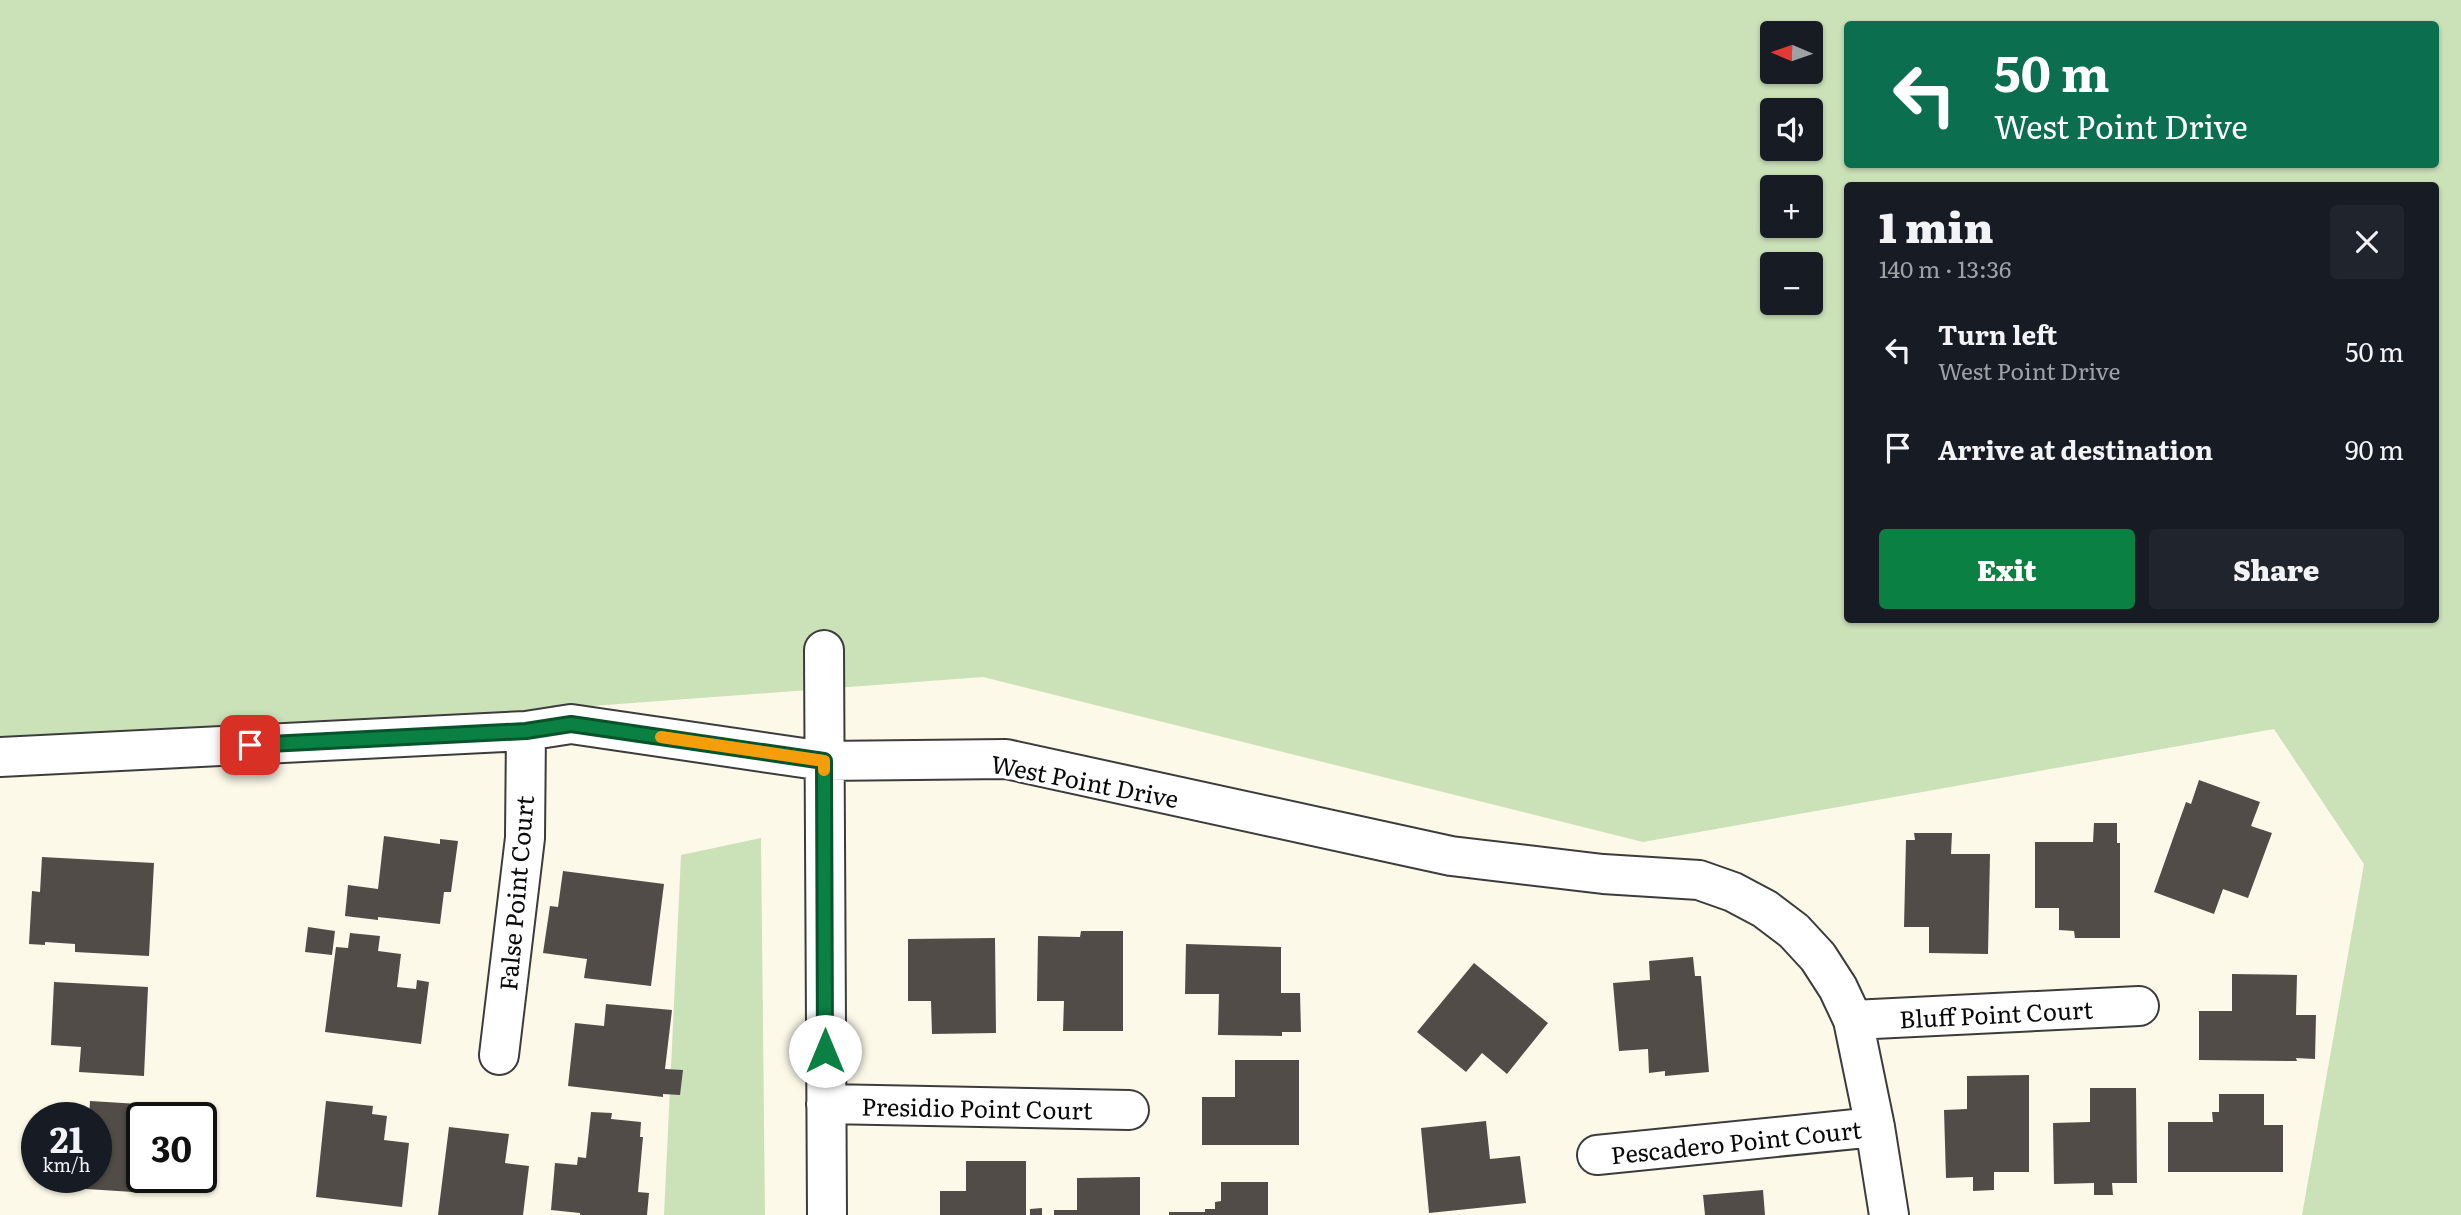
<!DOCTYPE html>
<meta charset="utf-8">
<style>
:root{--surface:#171b24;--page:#20242c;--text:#f1f3f6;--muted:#9ea1a6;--accent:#0b8043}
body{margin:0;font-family:Literata,serif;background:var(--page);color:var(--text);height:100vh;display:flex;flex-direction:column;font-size:26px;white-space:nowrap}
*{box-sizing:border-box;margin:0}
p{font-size:23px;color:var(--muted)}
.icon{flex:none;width:38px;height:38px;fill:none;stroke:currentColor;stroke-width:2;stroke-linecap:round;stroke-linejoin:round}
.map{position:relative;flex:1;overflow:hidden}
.sheet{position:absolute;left:1844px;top:182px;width:595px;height:441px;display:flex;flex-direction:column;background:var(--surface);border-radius:7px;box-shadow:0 2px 5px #0004}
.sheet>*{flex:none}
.guide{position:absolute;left:1844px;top:21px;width:595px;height:147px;border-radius:7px;box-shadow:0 2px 5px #0004;background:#0b6e4f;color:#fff;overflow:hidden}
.needle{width:46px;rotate:272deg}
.controls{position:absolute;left:1760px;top:21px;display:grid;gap:14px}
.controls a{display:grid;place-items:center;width:63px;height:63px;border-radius:7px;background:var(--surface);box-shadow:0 2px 5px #0004;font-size:35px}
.speed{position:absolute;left:21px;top:1102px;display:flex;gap:14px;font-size:35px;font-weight:700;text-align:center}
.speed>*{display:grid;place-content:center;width:91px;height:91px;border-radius:50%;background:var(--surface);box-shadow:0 2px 5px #0004;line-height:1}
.speed small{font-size:18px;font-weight:400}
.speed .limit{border:4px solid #111;border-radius:10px;background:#fff;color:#111}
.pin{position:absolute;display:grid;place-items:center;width:60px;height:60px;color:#fff;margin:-30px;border-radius:14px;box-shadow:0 4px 10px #0006}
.me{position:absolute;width:77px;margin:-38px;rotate:0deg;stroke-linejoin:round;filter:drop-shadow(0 0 5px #0008)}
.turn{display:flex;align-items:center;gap:24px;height:147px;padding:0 35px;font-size:32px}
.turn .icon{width:91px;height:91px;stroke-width:2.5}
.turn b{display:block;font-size:49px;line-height:60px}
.round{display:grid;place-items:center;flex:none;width:74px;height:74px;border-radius:7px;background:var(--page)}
.headline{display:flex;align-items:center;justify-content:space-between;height:119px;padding:0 35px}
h1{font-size:42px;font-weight:800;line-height:52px}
.action{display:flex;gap:14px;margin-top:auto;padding:14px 35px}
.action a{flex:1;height:80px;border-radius:7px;background:var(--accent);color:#fff;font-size:28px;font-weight:800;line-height:80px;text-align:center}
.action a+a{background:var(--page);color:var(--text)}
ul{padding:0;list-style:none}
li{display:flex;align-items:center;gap:21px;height:98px;padding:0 35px}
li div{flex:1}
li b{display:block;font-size:26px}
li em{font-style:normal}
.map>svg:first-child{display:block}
</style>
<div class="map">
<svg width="2461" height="1215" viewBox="0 0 2461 1215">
<rect width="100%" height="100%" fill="#fcf9e9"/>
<!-- green -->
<path fill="#cbe1b8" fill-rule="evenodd" d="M0,0H2461V1215H2302L2364,864L2274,729L1643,842L983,677L0,750ZM1848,24H2436V164H1848ZM1773,33H1811V72H1773ZM1773,110H1811V149H1773ZM1848,186H2436V620H1848ZM1773,187H1811V226H1773ZM1773,264H1811V303H1773Z
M761,838L765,1215H664L681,855Z"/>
<!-- building -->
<path fill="#514c47" d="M2199,780L2260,802L2251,826L2272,833L2248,898L2223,889L2214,914L2154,892L2186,802L2191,804Z
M2094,823H2117V843H2120V938H2075L2074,931L2059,930V908H2035V842H2093Z
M1914,833H1952L1951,854H1990L1988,954L1929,953V927H1904L1906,840H1915Z
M384,836L440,844V839L458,841L451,892H444L440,924L378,917V920L345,916L348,885L378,889Z
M42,857L154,863L149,956L75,952V944L45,942V945L29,944L32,891L40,892Z
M563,871L664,884L651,986L584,978L587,959L543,953L550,906L558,907Z
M308,927L335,931L332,955L305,952Z
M1081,931H1123V1031H1063L1064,1001H1037L1038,936L1080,937Z
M350,933L380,936L378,951L401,954L397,987L416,989L417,980L429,982L421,1044L325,1032L336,947L348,948Z
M995,938L996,1033L932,1034L931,1001H908V939Z
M1186,944L1281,947V993H1300L1301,1032H1282V1036L1218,1035L1219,994H1185Z
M1693,957L1695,976H1701L1709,1072L1665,1076V1071L1649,1073L1648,1049L1619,1051L1613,983L1650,980L1649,961Z
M1474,963L1548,1023L1507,1074L1482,1053L1466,1072L1417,1032Z
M2232,974L2297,975L2296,1015H2316L2315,1059L2296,1058L2297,1061L2199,1060V1011H2232Z
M54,982L148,987L144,1076L79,1072L81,1047L51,1045Z
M606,1004L672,1010L665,1069L683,1070L680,1095L663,1094V1097L568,1086L575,1023L604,1026Z
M1235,1060H1299V1145H1202V1097H1235Z
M2029,1075V1172H1994V1190L1973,1191V1177L1946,1178L1944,1110L1967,1109V1076Z
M2090,1088H2136L2137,1183H2112L2113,1195H2094V1183L2054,1184L2053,1123L2090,1122Z
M2219,1094H2264V1125H2283V1172H2168V1122H2213L2212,1112H2219Z
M90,1101L155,1105L154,1118H142V1178H150L149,1193L55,1187L56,1178H96V1118H89Z
M326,1101L373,1106L372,1114L387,1116L384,1140L409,1143L402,1207L316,1197Z
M591,1112L612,1113L611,1119L641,1122L640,1137H643L638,1192L649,1193L647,1215H580V1213L551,1210L555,1163L577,1165L578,1157L586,1158Z
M1486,1121L1490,1159L1520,1156L1526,1203L1429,1213L1421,1128Z
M449,1127L509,1134L505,1163L529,1166L523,1215H438Z
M966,1161H1026V1215H940V1191H966Z
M1140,1177V1215H1054V1210H1077V1178Z
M1221,1182H1268V1215H1169V1212H1205V1209H1215V1202L1221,1201Z
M1763,1190L1765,1215H1705L1703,1195Z
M1042,1208V1215H1030V1209Z"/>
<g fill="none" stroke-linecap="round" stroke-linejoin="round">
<defs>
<path id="minor" d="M824,650L827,1215
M0,757L526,731L571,724L824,761L1006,759L1451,856L1603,874L1699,880L1733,892L1765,909L1794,931L1818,957L1838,988L1853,1020L1875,1127L1889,1215
M1853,1020L2139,1006
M499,1055L525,838L526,731
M826,1104L1129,1110
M1597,1155L1875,1127"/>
</defs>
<!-- minor casing -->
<use href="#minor" stroke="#3c3c3c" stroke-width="42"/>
<!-- minor -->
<use href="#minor" stroke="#fff" stroke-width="38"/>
</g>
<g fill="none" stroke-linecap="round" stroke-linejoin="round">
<defs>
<path id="route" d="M250,745L526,731L571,724L824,761L825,1051"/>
</defs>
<!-- route casing -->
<use href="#route" stroke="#07532c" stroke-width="18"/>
<!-- route -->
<use href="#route" stroke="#0b8043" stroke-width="12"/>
<!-- slow -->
<path stroke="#f59e0b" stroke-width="12" d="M661,737L824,761V770"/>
</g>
<g text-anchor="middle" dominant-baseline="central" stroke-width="7" stroke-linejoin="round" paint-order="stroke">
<!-- street labels -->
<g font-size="24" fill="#090909" stroke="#fff">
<text transform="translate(1085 780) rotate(11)">West Point Drive</text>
<text transform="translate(515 893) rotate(-85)">False Point Court</text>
<text transform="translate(1996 1013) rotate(-3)">Bluff Point Court</text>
<text transform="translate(977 1107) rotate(1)">Presidio Point Court</text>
<text transform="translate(1736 1141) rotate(-6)">Pescadero Point Court</text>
</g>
</g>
</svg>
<div class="controls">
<a><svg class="needle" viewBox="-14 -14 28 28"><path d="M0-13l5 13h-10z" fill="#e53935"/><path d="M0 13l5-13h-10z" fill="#9ea1a6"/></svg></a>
<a><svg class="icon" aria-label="sound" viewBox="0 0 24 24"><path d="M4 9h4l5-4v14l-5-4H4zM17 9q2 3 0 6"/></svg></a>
<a>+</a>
<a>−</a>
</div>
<div class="speed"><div>21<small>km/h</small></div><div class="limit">30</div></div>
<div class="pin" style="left:250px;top:745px;background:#d93025"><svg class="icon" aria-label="arrive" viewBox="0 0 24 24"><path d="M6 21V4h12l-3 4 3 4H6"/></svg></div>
<svg class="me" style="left:825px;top:1051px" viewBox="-20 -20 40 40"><circle r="19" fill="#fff"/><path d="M0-13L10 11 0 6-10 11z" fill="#0b8043"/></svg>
<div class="guide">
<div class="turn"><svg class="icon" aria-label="left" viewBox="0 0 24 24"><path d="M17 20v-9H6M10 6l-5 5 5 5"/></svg><div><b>50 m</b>West Point Drive</div></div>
</div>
<section class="sheet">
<div class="headline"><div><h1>1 min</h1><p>140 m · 13:36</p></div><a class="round"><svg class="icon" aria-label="close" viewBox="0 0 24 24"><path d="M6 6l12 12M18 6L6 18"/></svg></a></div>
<ul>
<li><svg class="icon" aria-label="left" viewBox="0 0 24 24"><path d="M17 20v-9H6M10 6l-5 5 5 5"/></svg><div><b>Turn left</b><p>West Point Drive</p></div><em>50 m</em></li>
<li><svg class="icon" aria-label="arrive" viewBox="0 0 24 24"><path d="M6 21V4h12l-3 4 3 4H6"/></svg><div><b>Arrive at destination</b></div><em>90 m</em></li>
</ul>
<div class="action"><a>Exit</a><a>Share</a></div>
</section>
</div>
